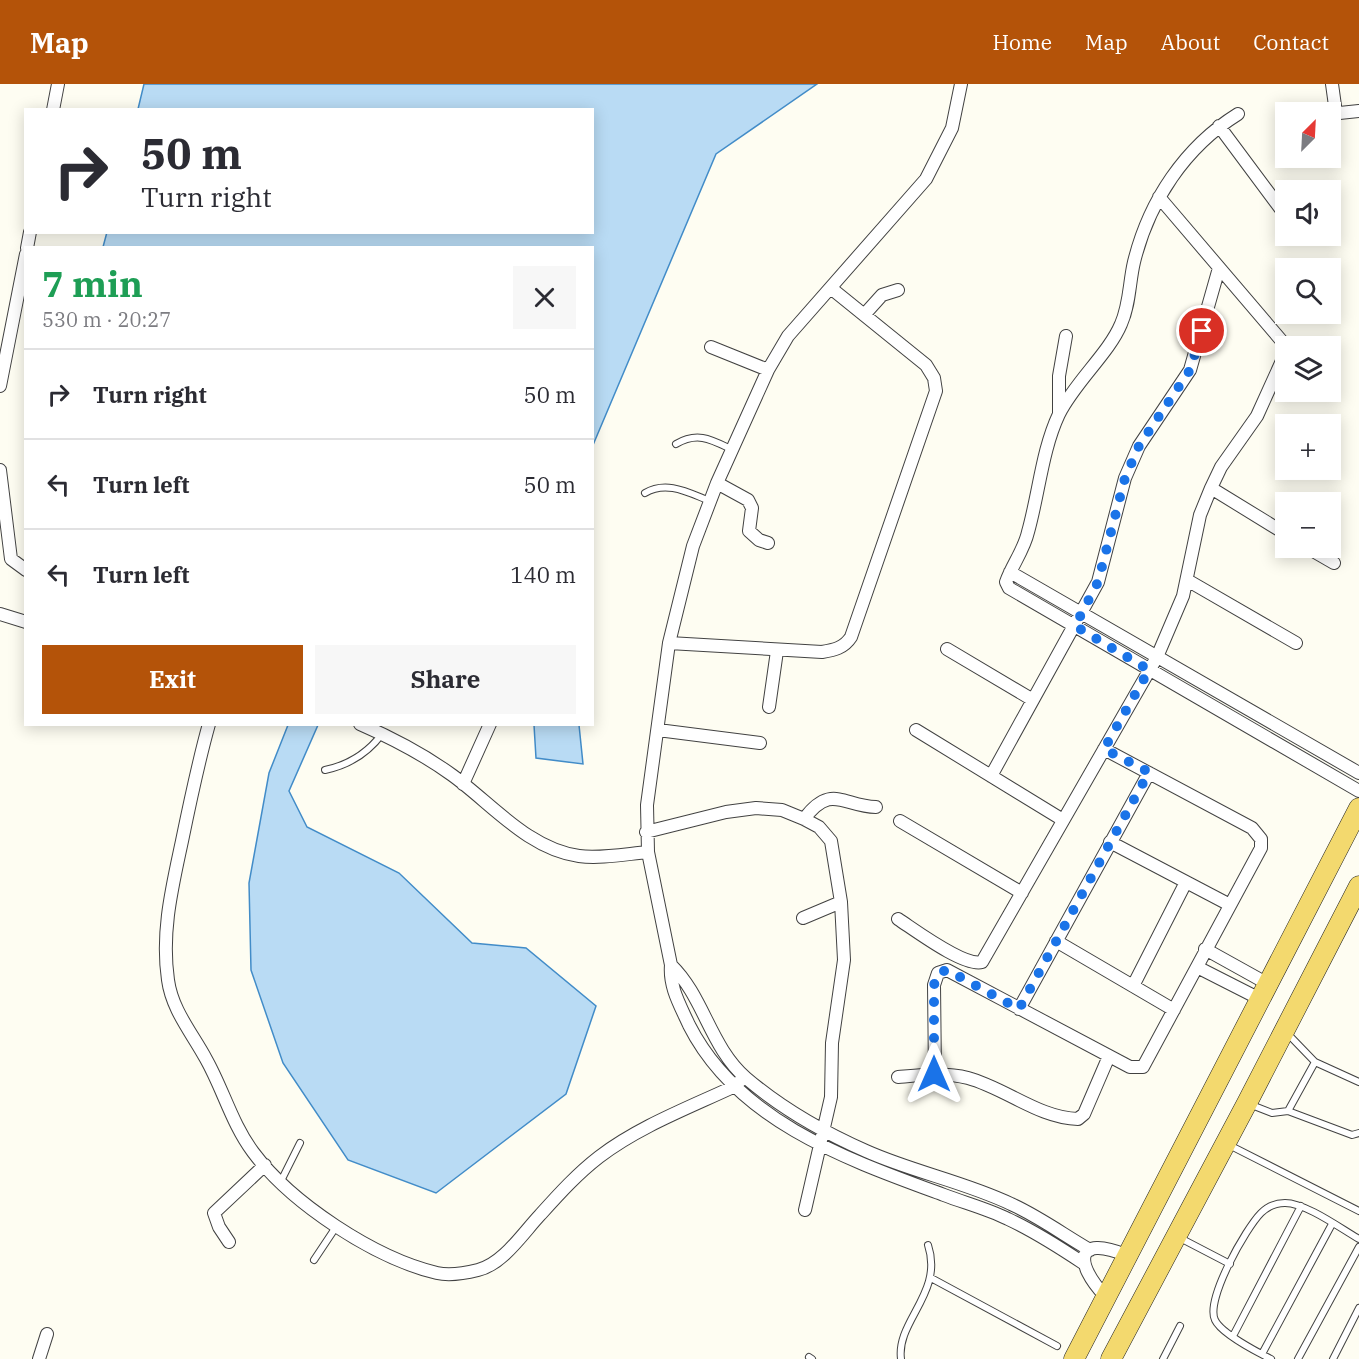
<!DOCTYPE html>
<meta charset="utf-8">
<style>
:root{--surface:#fff;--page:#f7f7f7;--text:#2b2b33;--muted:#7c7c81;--line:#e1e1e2;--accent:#b45309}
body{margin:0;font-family:"IBM Plex Serif",serif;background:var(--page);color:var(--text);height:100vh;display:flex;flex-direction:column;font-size:22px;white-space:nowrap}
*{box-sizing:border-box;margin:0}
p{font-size:20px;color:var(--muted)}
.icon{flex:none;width:33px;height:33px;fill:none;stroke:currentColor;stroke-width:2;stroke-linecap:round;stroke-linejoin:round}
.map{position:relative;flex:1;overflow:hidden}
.sheet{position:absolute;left:24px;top:162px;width:570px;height:480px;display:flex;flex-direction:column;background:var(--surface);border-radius:0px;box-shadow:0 3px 15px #0003}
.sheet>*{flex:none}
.guide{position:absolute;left:24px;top:24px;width:570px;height:126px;border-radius:0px;box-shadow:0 3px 15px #0003;background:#fff;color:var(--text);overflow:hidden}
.needle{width:39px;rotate:24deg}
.buttons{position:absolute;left:1275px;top:18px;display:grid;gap:12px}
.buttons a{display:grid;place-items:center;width:66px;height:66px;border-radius:0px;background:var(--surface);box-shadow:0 3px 15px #0003;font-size:30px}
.pin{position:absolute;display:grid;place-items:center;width:51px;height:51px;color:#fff;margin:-26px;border:3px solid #fff;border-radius:50%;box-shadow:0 2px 6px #0007}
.me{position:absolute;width:66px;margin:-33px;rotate:0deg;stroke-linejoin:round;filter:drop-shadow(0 0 4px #0008)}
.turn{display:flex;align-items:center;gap:21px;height:126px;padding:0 18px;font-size:27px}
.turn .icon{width:78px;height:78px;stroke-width:2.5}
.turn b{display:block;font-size:42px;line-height:51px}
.round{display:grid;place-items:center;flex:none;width:63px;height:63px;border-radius:0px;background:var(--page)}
.overview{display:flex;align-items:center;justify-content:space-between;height:102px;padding:0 18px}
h1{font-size:36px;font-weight:700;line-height:45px;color:#1e9e55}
.button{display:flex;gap:12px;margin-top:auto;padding:12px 18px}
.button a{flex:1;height:69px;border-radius:0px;background:var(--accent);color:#fff;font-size:24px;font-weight:700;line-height:69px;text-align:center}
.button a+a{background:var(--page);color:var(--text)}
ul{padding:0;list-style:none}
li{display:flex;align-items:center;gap:18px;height:90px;padding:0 18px;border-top:2px solid var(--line)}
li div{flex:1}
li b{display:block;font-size:22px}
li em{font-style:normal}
header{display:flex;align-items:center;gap:36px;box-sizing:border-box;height:84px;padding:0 30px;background:var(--accent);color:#fff}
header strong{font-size:28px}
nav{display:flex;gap:33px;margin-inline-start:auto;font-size:21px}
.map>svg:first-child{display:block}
</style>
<header>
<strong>Map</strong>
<nav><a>Home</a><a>Map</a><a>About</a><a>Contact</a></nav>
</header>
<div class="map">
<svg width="1359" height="1275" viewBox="0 0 1359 1275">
<rect width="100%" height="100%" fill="#fefdf2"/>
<!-- water -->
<path fill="#b9dbf4" stroke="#428cc8" stroke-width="1.5" d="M144,0H817L716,70L593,361L592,164L103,163L107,148H592V26L138,25Z
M288,641H318L289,707L307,743L399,789L472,859L526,864L596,922L566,1010L436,1109L348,1076L283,979L251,886L249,799L269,689Z
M534,641H579L583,680L536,674Z"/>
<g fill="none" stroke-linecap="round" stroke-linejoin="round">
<defs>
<path id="service" d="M676,360C698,347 712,356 733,366
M645,409C667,396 689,409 710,417
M325,686C349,681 367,670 382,650
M1287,949L1315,978L1288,1027
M1315,978L1359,998
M1249,1020L1272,1029L1288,1027L1352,1051L1359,1049
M1229,1061L1359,1127
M281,1097L300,1059
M1180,1154L1230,1180
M314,1176L336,1143
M931,1194L1057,1262
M1233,1252L1301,1122
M1262,1270L1332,1140
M809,1273L812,1275
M901,1275C896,1237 944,1209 928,1161
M1163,1275L1180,1242
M1271,1275C1257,1268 1221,1249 1215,1236C1205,1216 1246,1144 1261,1129C1267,1123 1276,1119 1285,1119C1306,1119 1340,1144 1359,1155
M1298,1275L1359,1163
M1333,1275L1359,1224"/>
<path id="minor" d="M961,0L952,44L926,95L788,252L768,286L717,399L693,462L669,559L647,721L648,768L671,881C669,903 680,921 689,941C738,1038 849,1076 944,1111C965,1119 988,1125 1008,1135C1034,1147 1059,1163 1083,1179
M1332,0L1336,29
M53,26L58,0
M1238,30C1185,63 1149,117 1134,178C1129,199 1130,220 1121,240C1109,269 1075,298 1059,330C1042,366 1039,409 1028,448C1024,466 1012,481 1006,498L1009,504L1359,707
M1330,30L1359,27
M1219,42L1286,132
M1159,113L1286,262
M27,164L30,148
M864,231L882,211L898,206
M711,263L768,286
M0,302L26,170
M1059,329V292L1066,252
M0,386L11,475L26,486
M717,399L748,416L752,424L749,447L759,456L768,459
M1211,404L1286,450
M1308,464L1334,479
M1010,488L1359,689
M1187,496L1296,559
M0,530L26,538
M669,559L822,568C834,566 844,564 851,553L936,307L934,294L926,281L832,205
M947,565L1033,616
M769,623L777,567
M209,640C198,679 190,718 182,757C172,804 161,848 168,896C172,926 192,949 206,975C223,1005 232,1040 253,1068C291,1119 374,1174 437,1189C450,1192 466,1189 478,1186C503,1180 523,1149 540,1131C559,1110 577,1090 599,1073C638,1043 688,1024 733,1003L745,993
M360,640C392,654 423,670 452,691C491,719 528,765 579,772C600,775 626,770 648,768
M658,646L760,659
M916,646L1063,736
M991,692L1098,498L1125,394L1139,362L1190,286L1219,184
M463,700L490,640
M804,735C831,699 843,722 876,723
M900,737L1022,809
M646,748L726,728L756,724L782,726L804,735L819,743L831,757L841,818L844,876L832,959L831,1013L805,1126
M1110,758L1230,821
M803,834L841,818
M898,835C915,846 964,883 982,878L1157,573L1183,512L1200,431L1211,404L1221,383L1257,332L1286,268
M1056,857L1174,926
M1205,865L1268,900
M671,881C704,913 710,963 746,994C780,1023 825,1049 866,1067C913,1088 965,1098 1011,1120C1038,1132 1064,1151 1090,1166
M1197,883L1260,915
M1133,902L1186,798
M1019,925L1149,689
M935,990L934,901L938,889L947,886L1130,983H1143L1261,764V755L1252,744L1104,665
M898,993C921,991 945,988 968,994C1005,1004 1039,1034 1078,1035L1084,1030L1109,972
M229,1158L219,1143L214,1129L265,1081
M1105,1212C1074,1179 1075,1150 1126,1171
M39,1275L47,1250"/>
<path id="primary" d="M1074,1275L1359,724
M1111,1275L1247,1019L1359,802"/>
</defs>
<!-- service casing -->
<use href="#service" stroke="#424242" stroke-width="8"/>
<!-- minor casing -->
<use href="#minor" stroke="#424242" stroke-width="14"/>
<!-- primary casing -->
<use href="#primary" stroke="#202020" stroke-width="21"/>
<!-- service -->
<use href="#service" stroke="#fff" stroke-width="6"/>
<!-- minor -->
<use href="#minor" stroke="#fff" stroke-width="12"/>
<!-- primary -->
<use href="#primary" stroke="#f3d96e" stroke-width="20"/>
</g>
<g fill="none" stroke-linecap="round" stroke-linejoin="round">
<!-- route -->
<path stroke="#1a73e8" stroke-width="10" stroke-dasharray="0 18" d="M934,990V901L938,889L947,886L1019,925L1149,688L1104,665L1149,586L1075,542L1098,498L1125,394L1139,362L1190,286L1202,247"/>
</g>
</svg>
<div class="buttons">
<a><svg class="needle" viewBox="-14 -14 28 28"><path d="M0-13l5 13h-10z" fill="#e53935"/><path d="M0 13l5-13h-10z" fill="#7c7c81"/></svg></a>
<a><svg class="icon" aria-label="sound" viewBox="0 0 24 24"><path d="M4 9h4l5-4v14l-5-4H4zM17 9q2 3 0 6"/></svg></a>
<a><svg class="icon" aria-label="search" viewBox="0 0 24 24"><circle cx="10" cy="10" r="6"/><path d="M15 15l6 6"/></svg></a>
<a><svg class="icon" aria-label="layers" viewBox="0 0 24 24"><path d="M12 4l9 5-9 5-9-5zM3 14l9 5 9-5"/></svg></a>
<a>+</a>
<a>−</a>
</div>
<div class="pin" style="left:1202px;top:247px;background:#d93025"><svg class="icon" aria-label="arrive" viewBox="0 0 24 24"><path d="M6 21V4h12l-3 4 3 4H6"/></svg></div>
<svg class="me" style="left:934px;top:990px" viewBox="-20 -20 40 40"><path d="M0-17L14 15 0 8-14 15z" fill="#1a73e8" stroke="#fff" stroke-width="4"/></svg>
<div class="guide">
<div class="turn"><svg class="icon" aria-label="right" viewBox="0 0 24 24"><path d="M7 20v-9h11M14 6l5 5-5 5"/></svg><div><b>50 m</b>Turn right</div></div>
</div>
<section class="sheet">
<div class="overview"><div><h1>7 min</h1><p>530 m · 20:27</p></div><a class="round"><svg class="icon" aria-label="close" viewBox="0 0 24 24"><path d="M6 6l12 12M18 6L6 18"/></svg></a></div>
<ul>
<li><svg class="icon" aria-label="right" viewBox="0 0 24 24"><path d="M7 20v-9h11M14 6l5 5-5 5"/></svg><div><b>Turn right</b></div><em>50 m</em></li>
<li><svg class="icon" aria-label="left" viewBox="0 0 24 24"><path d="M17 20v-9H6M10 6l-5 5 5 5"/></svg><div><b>Turn left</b></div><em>50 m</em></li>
<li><svg class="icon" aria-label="left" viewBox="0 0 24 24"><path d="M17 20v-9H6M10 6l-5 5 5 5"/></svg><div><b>Turn left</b></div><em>140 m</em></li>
</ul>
<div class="button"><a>Exit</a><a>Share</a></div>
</section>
</div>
